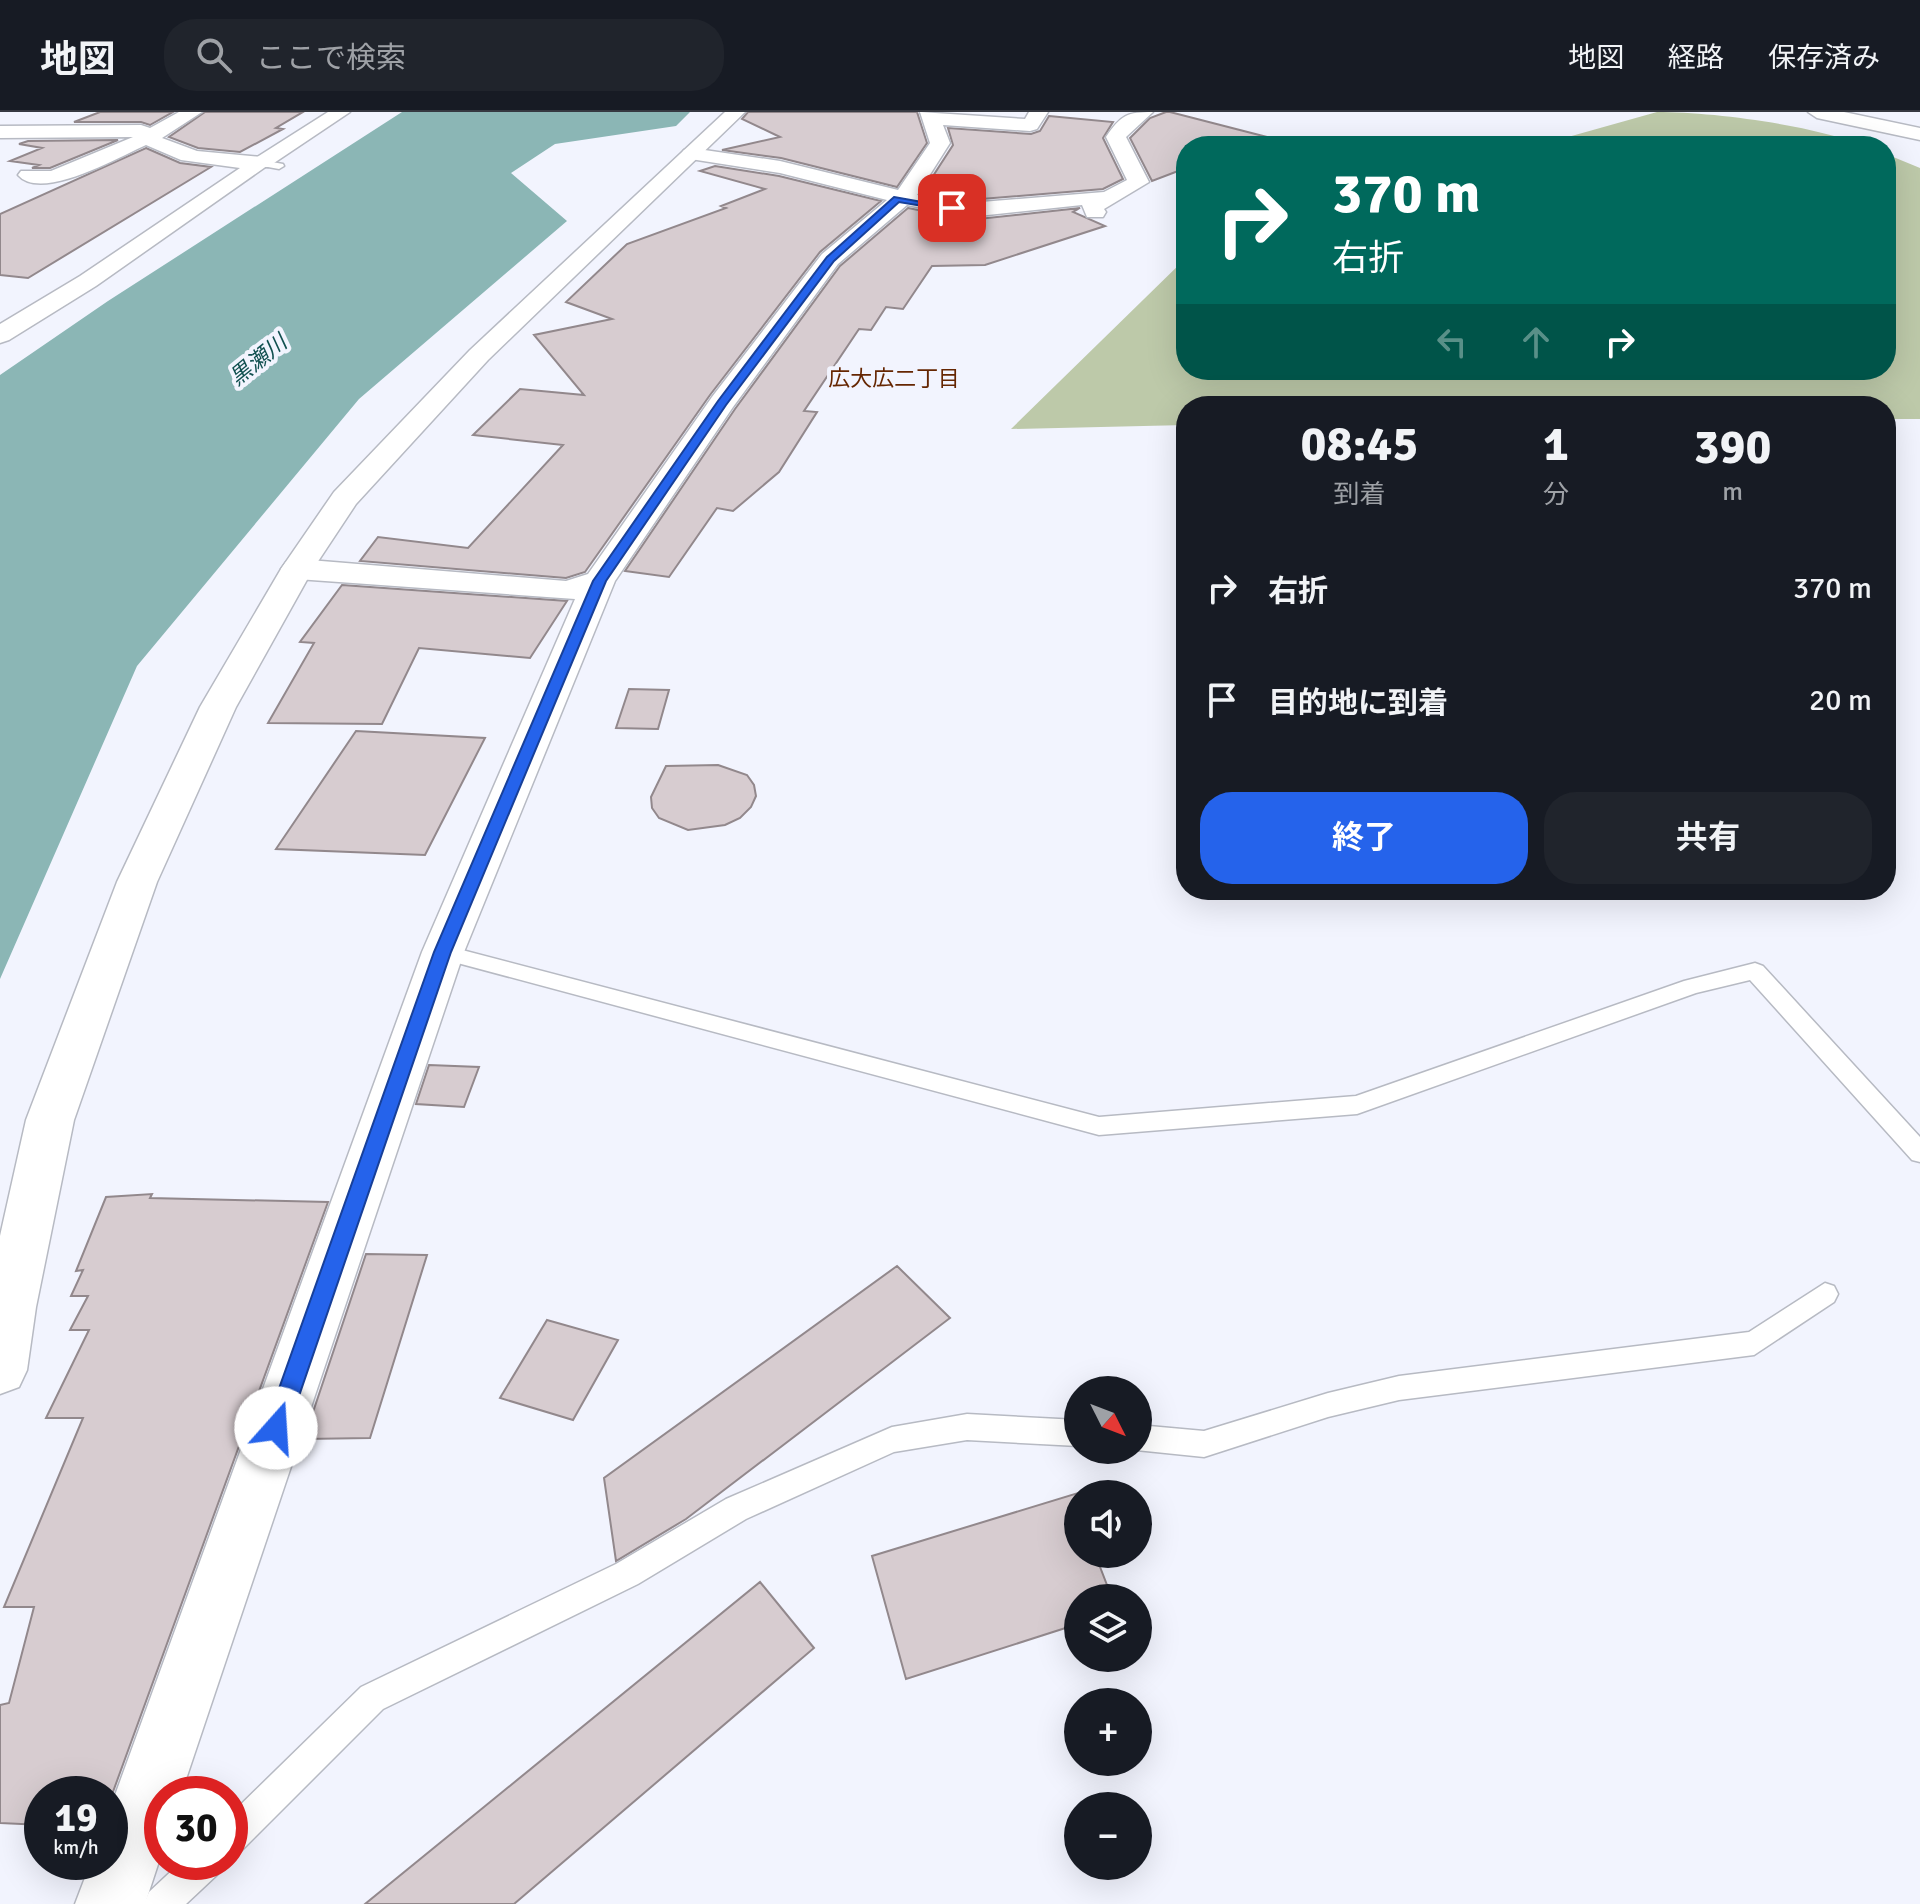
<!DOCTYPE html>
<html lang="ja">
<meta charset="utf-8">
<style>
:root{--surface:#171b24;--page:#20242c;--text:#f1f3f6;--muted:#9ea1a6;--line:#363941;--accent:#2563eb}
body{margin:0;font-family:Signika,"Noto Sans JP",sans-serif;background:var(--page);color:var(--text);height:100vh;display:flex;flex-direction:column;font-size:30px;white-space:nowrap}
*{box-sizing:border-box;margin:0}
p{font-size:26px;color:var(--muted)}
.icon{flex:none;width:44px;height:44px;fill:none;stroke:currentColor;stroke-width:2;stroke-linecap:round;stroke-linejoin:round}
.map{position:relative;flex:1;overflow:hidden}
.sheet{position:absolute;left:1176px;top:284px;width:720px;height:504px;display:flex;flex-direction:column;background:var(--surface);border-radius:32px;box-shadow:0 8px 32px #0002}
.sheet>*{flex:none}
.top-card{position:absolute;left:1176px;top:24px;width:720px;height:244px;border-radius:32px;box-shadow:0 8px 32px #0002;background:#00695c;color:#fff;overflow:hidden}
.needle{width:52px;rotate:132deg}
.fabs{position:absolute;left:1064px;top:1264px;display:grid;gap:16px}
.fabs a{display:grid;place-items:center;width:88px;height:88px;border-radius:50%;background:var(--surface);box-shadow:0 8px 32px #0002;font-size:40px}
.speed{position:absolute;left:24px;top:1664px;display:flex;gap:16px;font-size:40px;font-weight:700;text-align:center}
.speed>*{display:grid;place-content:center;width:104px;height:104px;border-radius:50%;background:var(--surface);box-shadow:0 8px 32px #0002;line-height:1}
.speed small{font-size:20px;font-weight:400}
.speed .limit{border:12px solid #d22;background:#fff;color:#111}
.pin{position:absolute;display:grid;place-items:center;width:68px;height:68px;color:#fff;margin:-34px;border-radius:16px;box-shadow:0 4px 12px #0006}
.me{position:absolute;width:88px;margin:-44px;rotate:19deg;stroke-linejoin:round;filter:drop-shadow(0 0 6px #0008)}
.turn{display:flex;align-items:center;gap:28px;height:168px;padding:0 24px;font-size:36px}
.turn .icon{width:104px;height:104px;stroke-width:2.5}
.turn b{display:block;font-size:56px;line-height:68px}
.lanes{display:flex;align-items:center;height:76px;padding:0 24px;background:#0003;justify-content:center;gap:40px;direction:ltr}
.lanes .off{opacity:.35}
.eta{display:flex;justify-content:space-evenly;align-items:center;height:136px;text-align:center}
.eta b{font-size:48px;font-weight:700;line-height:56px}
.button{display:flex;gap:16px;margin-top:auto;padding:16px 24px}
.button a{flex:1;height:92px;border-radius:32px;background:var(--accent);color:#fff;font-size:32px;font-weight:700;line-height:92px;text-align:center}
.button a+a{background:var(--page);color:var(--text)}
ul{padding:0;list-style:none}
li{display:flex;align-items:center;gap:24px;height:112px;padding:0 24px}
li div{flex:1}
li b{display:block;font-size:30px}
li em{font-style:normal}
header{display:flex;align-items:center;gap:48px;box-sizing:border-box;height:112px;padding:0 40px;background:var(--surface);border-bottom:2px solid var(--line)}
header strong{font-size:38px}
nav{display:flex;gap:44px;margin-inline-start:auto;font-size:28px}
.search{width:560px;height:72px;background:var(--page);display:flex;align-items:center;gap:20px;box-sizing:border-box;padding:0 28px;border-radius:32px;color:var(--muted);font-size:30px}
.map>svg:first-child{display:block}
</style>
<header>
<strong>地図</strong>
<div class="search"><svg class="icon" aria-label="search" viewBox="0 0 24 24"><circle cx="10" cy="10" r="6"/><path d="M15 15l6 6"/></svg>ここで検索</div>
<nav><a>地図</a><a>経路</a><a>保存済み</a></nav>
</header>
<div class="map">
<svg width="1920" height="1792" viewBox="0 0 1920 1792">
<rect width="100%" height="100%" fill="#f2f4fe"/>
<!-- forest -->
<path fill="#bdc9a9" d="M1657,0C1714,0 1812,13 1865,34H1536Z
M1886,42L1920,56V307H1886V294H1186V313L1011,317L1186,146V258H1886Z"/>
<!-- water -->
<path fill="#8bb6b5" d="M402,0H690L676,14L555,32L511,61L567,109L359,287L137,554L0,867V263L108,189Z"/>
<!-- building -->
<path fill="#d7ccd0" stroke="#92888c" stroke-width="2" d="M100,0H173L150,13L141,10H74Z
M205,0H303L276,16L283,17L240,40L198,36L169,25Z
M748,0H917L927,31L897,75L781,46L722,38L780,25L742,7Z
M1166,0H1170L1267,25L1244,34H1186V56L1152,69L1130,26L1150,6Z
M1049,4L1113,10L1103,26L1123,67L1103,77L969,88L922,81L953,33L948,16L1031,22L1040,19Z
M118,28L50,56H32L39,53L10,49L42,36L19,32L28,29Z
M146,36L180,51L211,55L28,166L0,163V102Z
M715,54L779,64L881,89L820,140L710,283L585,460L566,466L360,449L378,425L468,436L563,333L473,323L520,277L584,283L534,223L612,207L566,190L627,132L726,96L721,94L765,77L700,59Z
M908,96L969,108L1080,96L1073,100L1105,114L985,153L932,154L903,197L886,195L871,218L859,217L804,299L817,300L779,360L733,399L717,396L669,465L625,459L735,297L840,154Z
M342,473L567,489L530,546L419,536L382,612L268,611L314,531L300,530Z
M629,577L669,578L658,617L616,616Z
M356,619L485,626L425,743L276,737Z
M718,653L747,663L754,673L756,684L751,695L740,706L725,713L688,718L659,706L652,696L651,685L666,654Z
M429,953L479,955L464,995L416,992Z
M152,1082L150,1086L328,1090L110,1688V1682H42V1713L0,1711V1593L9,1591L34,1495H4L83,1306H46L89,1218H70L88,1184H71L83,1158L76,1159L106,1085Z
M366,1142L427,1143L370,1326L304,1327Z
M897,1154L950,1206L686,1407L616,1449L604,1366Z
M547,1208L618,1228L573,1308L500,1286Z
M1078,1381V1442H1095L1112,1486H1078V1512L906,1567L872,1444Z
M760,1470L814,1536L514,1792H365Z"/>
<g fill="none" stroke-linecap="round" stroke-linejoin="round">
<defs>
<path id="lane" d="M261,48L283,52L284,54L279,57L257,53L256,51Z
M443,833L1099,1005L1356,984L1684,869L1755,851L1763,854L1920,1025V1050L1912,1048L1750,868L1696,881L1357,1002L1099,1023L435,845L432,840L435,835Z
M1825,1171L1834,1174L1838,1182L1834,1190L1754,1243L1399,1288L1328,1305L1204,1345L1136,1338L1138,1313L1204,1319L1328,1281L1399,1264L1749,1220Z
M967,1302L1078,1308V1334L967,1328L894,1340L746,1407L638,1472L383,1597L242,1738L230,1743V1703L361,1575L616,1452L726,1387L892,1315Z
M181,1750H223L218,1762L186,1792H144L149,1780Z"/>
<path id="street" d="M179,0H202L162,26L197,39L261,45L271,51L96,174L9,228L0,231V212L80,164L240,56L181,48L146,33C119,45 41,90 18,63L21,59H51L133,25L0,26V14L141,13L150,16Z
M920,0L1025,7L1029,0H1048L1037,17L1030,19L943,13L950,31L917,83L969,91L1104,80L1127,68L1106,25C1121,3 1127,0 1153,0L1126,25L1149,70L1104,97L1106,100L1103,105H1087L1082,93L969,105L907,93L838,152L733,295L615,469L464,840L181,1682H162V1740L145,1792H75L91,1750H110V1697L422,840L575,487L297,467L286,464L281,457L286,450L297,447L566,469L588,462L712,285L822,142L887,88L780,61L684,46L681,42L684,38L691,36L780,49L898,78L930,31Z
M1808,0H1844L1920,16V28L1817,6Z"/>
<path id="secondary" d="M328,0H350L268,55H254L251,51L254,47Z
M725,0H745L488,248L356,392L313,457L236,595L157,770L74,1008L36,1195L27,1258L19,1275L0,1282V1124L26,1008L117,770L200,595L281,457L334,380L470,238Z"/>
</defs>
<!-- lane casing -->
<use href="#lane" stroke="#b7bac3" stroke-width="3"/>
<!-- street casing -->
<use href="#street" stroke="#b7bac3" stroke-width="3"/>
<!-- secondary casing -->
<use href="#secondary" stroke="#b7bac3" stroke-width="3"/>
<!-- lane -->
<use href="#lane" fill="#fff" fill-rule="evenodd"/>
<!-- street -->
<use href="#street" fill="#fff" fill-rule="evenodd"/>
<!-- secondary -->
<use href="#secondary" fill="#fff" fill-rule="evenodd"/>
</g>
<!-- route -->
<path fill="#2563eb" stroke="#184099" stroke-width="2" d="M894,85L956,96L952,99L899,90L834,149L726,293L606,469L451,840L288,1316L284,1323L276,1327L268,1323L265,1316L434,840L593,469L718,289L827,145Z"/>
<g text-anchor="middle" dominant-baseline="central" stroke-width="8" stroke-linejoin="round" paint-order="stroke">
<!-- far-water labels -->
<g font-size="22" font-style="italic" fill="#115050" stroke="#f2f4fe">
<text transform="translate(258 248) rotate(-39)">黒瀬川</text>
</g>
<!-- far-neighbourhood labels -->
<g font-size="22" fill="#652602" stroke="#f2f4fe">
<text x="894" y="266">広大広二丁目</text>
</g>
</g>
</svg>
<div class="fabs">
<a><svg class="needle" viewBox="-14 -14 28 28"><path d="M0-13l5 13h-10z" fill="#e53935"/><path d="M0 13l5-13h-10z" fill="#9ea1a6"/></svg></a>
<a><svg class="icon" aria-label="sound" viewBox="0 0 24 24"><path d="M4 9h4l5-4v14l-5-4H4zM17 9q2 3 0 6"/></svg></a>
<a><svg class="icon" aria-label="layers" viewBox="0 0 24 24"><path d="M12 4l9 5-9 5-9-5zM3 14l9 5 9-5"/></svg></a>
<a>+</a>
<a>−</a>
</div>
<div class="speed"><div>19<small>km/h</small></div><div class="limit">30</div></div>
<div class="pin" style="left:952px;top:96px;background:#d93025"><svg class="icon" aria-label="arrive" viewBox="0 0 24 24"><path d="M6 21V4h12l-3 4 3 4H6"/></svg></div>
<svg class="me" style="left:276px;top:1316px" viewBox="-20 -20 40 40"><circle r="19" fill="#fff"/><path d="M0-13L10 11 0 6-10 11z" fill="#2563eb"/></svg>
<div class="top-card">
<div class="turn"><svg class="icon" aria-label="right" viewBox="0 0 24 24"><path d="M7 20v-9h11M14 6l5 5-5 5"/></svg><div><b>370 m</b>右折</div></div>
<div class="lanes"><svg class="icon off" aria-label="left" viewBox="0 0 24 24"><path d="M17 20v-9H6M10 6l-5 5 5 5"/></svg><svg class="icon off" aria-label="ahead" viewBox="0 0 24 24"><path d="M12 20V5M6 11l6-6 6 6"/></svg><svg class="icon" aria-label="right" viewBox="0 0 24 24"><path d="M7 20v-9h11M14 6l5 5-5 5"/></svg></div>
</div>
<section class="sheet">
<div class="eta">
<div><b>08:45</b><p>到着</p></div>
<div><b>1</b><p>分</p></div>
<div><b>390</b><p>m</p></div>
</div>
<ul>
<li><svg class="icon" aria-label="right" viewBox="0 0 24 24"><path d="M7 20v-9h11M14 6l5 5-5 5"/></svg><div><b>右折</b></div><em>370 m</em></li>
<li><svg class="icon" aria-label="arrive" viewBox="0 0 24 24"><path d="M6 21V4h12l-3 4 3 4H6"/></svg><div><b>目的地に到着</b></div><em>20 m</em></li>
</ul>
<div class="button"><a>終了</a><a>共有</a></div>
</section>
</div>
